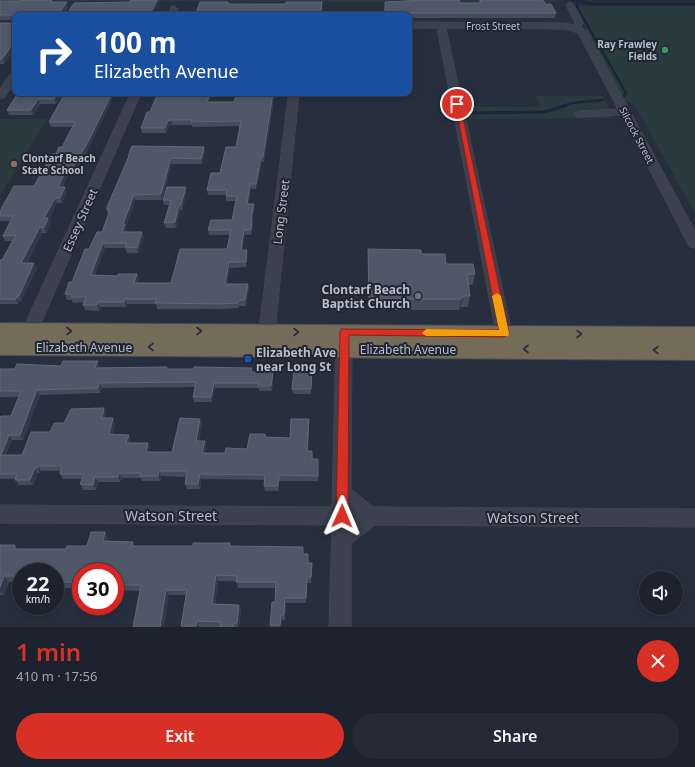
<!DOCTYPE html>
<meta charset="utf-8">
<style>
:root{--surface:#1d232e;--page:#252b36;--text:#f1f3f6;--muted:#a0a4aa;--line:#3b404a;--accent:#d93025}
body{margin:0;font-family:"Noto Sans",sans-serif;background:var(--page);color:var(--text);height:100vh;display:flex;flex-direction:column;font-size:15px;white-space:nowrap}
*{box-sizing:border-box;margin:0}
p{font-size:13px;color:var(--muted)}
.icon{flex:none;width:22px;height:22px;fill:none;stroke:currentColor;stroke-width:2;stroke-linecap:round;stroke-linejoin:round}
.map{position:relative;height:627px;overflow:hidden}
.panel{display:flex;flex-direction:column;background:var(--surface);flex:1}
.panel>*{flex:none}
.guide{position:absolute;left:12px;top:12px;width:400px;height:84px;border-radius:8px;box-shadow:0 2px 6px #0003,0 0 0 1px var(--line);background:#1a4fa0;color:#fff;overflow:hidden}
.buttons{position:absolute;left:639px;top:571px;display:grid;gap:8px}
.buttons a{display:grid;place-items:center;width:44px;height:44px;border-radius:50%;background:var(--surface);box-shadow:0 2px 6px #0003,0 0 0 1px var(--line);font-size:20px}
.speed{position:absolute;left:12px;top:563px;display:flex;gap:8px;font-size:20px;font-weight:700;text-align:center}
.speed>*{display:grid;place-content:center;width:52px;height:52px;border-radius:50%;background:var(--surface);box-shadow:0 2px 6px #0003,0 0 0 1px var(--line);line-height:1}
.speed small{font-size:10px;font-weight:400}
.speed .limit{border:6px solid #d22;background:#fff;color:#111}
.pin{position:absolute;display:grid;place-items:center;width:34px;height:34px;color:#fff;margin:-17px;border:2px solid #fff;border-radius:50%;box-shadow:0 1px 4px #0007}
.me{position:absolute;width:44px;margin:-22px;rotate:1deg;stroke-linejoin:round;filter:drop-shadow(0 0 3px #0008)}
.turn{display:flex;align-items:center;gap:14px;height:84px;padding:0 16px;font-size:18px}
.turn .icon{width:52px;height:52px;stroke-width:2.5}
.turn b{display:block;font-size:28px;line-height:34px}
.round{display:grid;place-items:center;flex:none;width:42px;height:42px;border-radius:21px;background:var(--page)}
.overview{display:flex;align-items:center;justify-content:space-between;height:68px;padding:0 16px}
h1{font-size:24px;font-weight:600;line-height:30px;color:var(--accent)}
.cta{display:flex;gap:8px;margin-top:auto;padding:8px 16px}
.cta a{flex:1;height:46px;border-radius:24px;background:var(--accent);color:#fff;font-size:16px;font-weight:600;line-height:46px;text-align:center}
.cta a+a{background:var(--page);color:var(--text)}
.map>svg:first-child{display:block}
</style>
<div class="map">
<svg width="695" height="627" viewBox="0 0 695 627">
<rect width="100%" height="100%" fill="#272f3e"/>
<!-- green -->
<path fill="#293b3f" d="M0,0H555L557,2L0,1Z
M574,6H695V213L634,104L627,101L623,98Z
M536,96H603L614,118L467,119L465,107H540Z
M0,119H47L0,196Z"/>
<g fill="none" stroke-linecap="round" stroke-linejoin="round">
<!-- stream-far1 -->
<path stroke="#1b253b" stroke-width="2.5" d="M572,0L593,4H695
M577,2V7L626,93L624,96
M561,107L572,103L603,100"/>
<!-- stream -->
<path stroke="#1b253b" stroke-width="3" d="M474,113L544,112L564,106"/>
<defs>
<path id="minor" d="M570,2L574,5L583,23L581,27L587,31L695,231V248L690,247L688,244L621,115L579,117L574,114L579,111L618,109L578,33L565,29L446,28L512,333L509,337L504,339L499,337L496,333L437,28H409V22L565,23L573,25L575,23L566,5Z
M174,6L178,9L176,15H168L171,7Z
M15,72V82L4,98L0,99V89L11,73Z
M131,93H141L33,342L31,346L25,348L19,346L17,342Z
M289,93H299L275,332L272,336L267,338L262,336L259,332Z
M344,332L349,334L352,338L351,489L373,507L695,509V527L375,525L351,544V627H329L332,525L0,523V505L332,507L336,338L339,334ZM351,514L355,517L351,520Z"/>
<path id="highway" d="M0,323L695,327V360L0,355Z"/>
</defs>
<!-- minor casing -->
<use href="#minor" stroke="#454a57" stroke-width="1"/>
<!-- highway casing -->
<use href="#highway" stroke="#464c59" stroke-width="2"/>
<!-- minor -->
<use href="#minor" fill="#3b414e" fill-rule="evenodd"/>
<!-- highway -->
<use href="#highway" fill="#746c59" fill-rule="evenodd"/>
</g>
<!-- wall -->
<path fill="#434c5c" d="M479,0H543L545,4L556,13L555,18H409V15H385V2L479,3Z
M0,1L55,2L68,7L62,15H15V48L4,64H0V23H14V20H0Z
M228,2V4H286L322,2L321,15H195Z
M18,93H63L56,104H40L33,115H9L7,110Z
M65,93H115L89,147L75,172H70L62,187L67,192L62,203H57L49,219L51,223L46,233H42L27,263L37,268L21,301H19L18,304H0V260H2L13,241H5L3,236L10,221H0V211L34,186L56,154L62,147L73,127H51L49,122Z
M275,93L264,162H262L256,189H251L249,204L254,210L252,220L253,225L251,235H245L242,250H247V256L246,267L230,268L227,284H248L249,289L246,306H239V308L222,309H157L156,304H127L126,307H100L99,311L85,310L83,305L84,302L73,303L72,300H67L65,294L72,282L89,249L102,232L108,215L107,210L128,158V156L204,147L205,152L202,164H172L162,200H135L126,226L127,229L126,232L144,237L138,253H127L125,248H105L95,275L118,276L137,274L139,279L138,283H171L227,249L230,235H209L208,230L232,220L236,201H226V195H208L207,190L220,173L236,147L240,126L192,127V125H172L169,126L166,133H142L141,128L150,112L210,102H234Z
M187,192L182,210H180L176,228H166L164,223L169,205H164L163,200Z
M368,249L421,254L446,264L475,274L473,285H469L470,296L468,307H461L459,310H369Z
M100,366L99,367L168,369L252,372H273V378L272,391H259V388H215L212,402H194L193,397L195,387L102,388L100,393L40,395L23,440H12L6,455H22L50,432L64,423L106,414L105,418L115,424L113,434L131,440L130,443H148L150,448L149,452H172L200,419L202,424L199,441H205L206,446L205,453H225L247,449L265,434L266,437L290,438L309,419V425L308,451L313,456V459H318V481H279V491H265L264,486V480L201,479L200,489H187L185,484L186,477L161,476L160,481H142L141,478H122L120,482H98L96,490H83L80,484L82,479H63L60,474V471H41L40,473H38L33,485H19L15,479H0V418L11,416L19,397H1L0,398V369Z
M312,371L311,394H293L292,389Z
M105,532L108,538V541L133,542L135,546H193L230,543L231,546L304,554L308,560V563H312V569L311,583H307L306,603H286L285,620H282L281,627H270V625L275,602L276,588H238L236,581H218L215,604L239,605L241,610L239,627H182L181,626L187,595H169L140,591L115,590V572H81V588H60L56,582V581H55V572H21V582H9L4,595H0V545H15L17,549H66L87,546Z"/>
<!-- shaded-wall -->
<path fill="#323b4b" d="M157,0H159V2L152,15H149Z
M67,2L68,7L62,15H61L60,12Z
M42,11L43,15H40V14Z
M15,41V48L4,64L2,59Z
M58,93H63L56,104L54,99Z
M112,93H115L89,147L75,172L73,167Z
M210,93H212L208,107L207,102Z
M273,93H275L264,162L263,157Z
M38,99L40,104L33,115L31,110Z
M171,120L172,125L169,126L166,133L165,128L168,121Z
M204,147L205,152L202,164L201,159Z
M261,157L262,162L256,189V184Z
M171,158L172,164L162,200L161,194Z
M68,167L70,172L60,192L58,187Z
M250,184L251,189L248,210L247,204Z
M65,187L67,192L62,203L60,198Z
M186,187L187,192L182,210L181,205Z
M134,195L135,200L126,226L127,229L124,237L122,232L123,224Z
M55,198L57,203L49,219L51,223L46,233L44,228V218Z
M254,204V210L252,220L253,225L251,235V219Z
M179,205L180,210L176,228L175,222Z
M40,227L42,233L24,268L21,263Z
M244,230L245,235L242,256L241,250Z
M142,232L144,237L138,253L137,248Z
M103,243L105,248L93,281L91,275Z
M229,262L230,268L226,289L225,284Z
M34,263L37,268L21,301L19,296Z
M137,274L139,279L136,288L134,283Z
M248,284L249,289L246,306L245,300Z
M17,296L19,301L18,304L16,299Z
M463,296L461,307L459,310L461,299Z
M125,299L127,304L126,307L124,302Z
M98,302L100,307L99,311L97,305Z
M98,361L100,366L98,373L95,368Z
M273,372V378L272,391L271,386Z
M99,383L102,388L100,393L98,388Z
M214,383L215,388L212,402L211,397Z
M37,390L40,395L23,440L20,435Z
M104,408L106,414L104,424L102,418Z
M113,418L115,424L111,440L109,434Z
M200,419L202,424L198,446L196,441Z
M309,419V425L307,456V451Z
M9,435L12,440L4,461L1,455Z
M129,435L131,440L129,448L126,443Z
M205,441L206,446L204,459L202,453Z
M148,443L150,448L148,457L146,452Z
M38,466L41,471L40,473L37,468Z
M35,468L38,473L33,485L30,480Z
M159,471L161,476L160,481L158,476Z
M119,473L122,478L120,482L118,477Z
M200,474L201,479L200,489L198,484Z
M279,475V491L278,486Z
M95,477L98,482L96,490L93,485Z
M105,532L108,538L106,547L103,541Z
M133,542L136,548L132,546Z
M312,563V569L311,583V577Z
M216,575L218,581L214,609L212,604Z
M4,576L9,582L4,595L0,591V587Z
M166,590L169,595L164,627H160Z
M285,598L286,603L285,620L284,615Z
M239,605L241,610L239,627H238L237,623Z
M281,615L282,620L281,627H280Z
M197,621L199,627H196V626Z"/>
<!-- building -->
<path fill="#4f5868" stroke="#606877" d="M21,0H52L51,2H67L60,12L42,11L40,14H34L33,15H15V41L2,59H0V23H14V15H0V1H20Z
M131,0H157L149,15H72V14H67L74,3L130,2Z
M425,0H459L460,3H481L480,0H543L545,4H551L556,13H385V2Z
M200,2H228V4H286V2H322L321,12H294V15H195Z
M18,93H58L54,99H38L31,110H7Z
M65,93H112L88,142L73,167H68L58,187H65L60,198H55L44,218H48L44,228L40,227L21,263H34L19,296H17L16,299H0V260H2L16,235L3,236L13,216H0V211L14,186H34L52,154H56L59,147H62L75,122H49Z
M158,93H210L207,102H234L237,93H273L263,157H261L256,184H250L247,204H254L251,219H252L251,230H244L241,250H247L246,262H229L225,284H248L245,300H239L238,303L221,304L155,303L157,299H125L124,302H98L97,305H83L86,297H71L72,295L65,294L69,282H72L85,249H89L97,232H102L110,210H107V207L129,156H128L132,146L204,147L201,159L171,158L161,194L134,195L123,224H125L122,232H142L137,248L125,247L127,243H103L91,275L118,276V274H137L134,283H171L180,249H227L231,230H208L211,220H232L237,196H226L227,190H207L211,173H220L226,147H236L241,121L191,122L192,120H171L168,121L165,128H141L147,112H150Z
M167,187H186L181,205H179L175,222L164,223L171,200H163Z
M368,249L421,250V254H445L446,264H473L475,274H467L470,296H463L461,299H369Z
M63,361H98L95,368L167,367V369H193L194,367L252,368L251,372H273L271,386H258L259,383H214L211,397H193L196,382L99,383L98,388L37,390L20,435H9L1,455H22L31,432H50L54,423H64L71,409L104,408L102,418H113L109,434L129,435L126,443H148L146,452H172L180,418L200,419L196,441H205L202,453H225L226,448L247,449L250,434H265V437L290,438L291,419H309L307,451H312V459H318V476L279,475L278,486H264L265,475L200,474L198,484H185L187,471H159L158,476H140L141,473H119L118,477H95L93,485L80,484L84,474H60L62,466H38L37,468H35L30,480H15L17,474H0V418L1,416H11L21,391H0V369H15L17,364L61,366Z
M300,366H312L311,389H292L294,370H299Z
M91,532H105L103,541L133,542L132,546H193V543H230V546L303,547V554H308V563H312L311,577H307L306,598H285L284,615H281L280,625H270L272,602H275L276,582H236L237,576L216,575L212,604L239,605L237,623H234L233,627H220L221,622L197,621L196,626H181L187,590H166L160,627H133L141,585H115V572H81V582H56L58,576H55V572H21V576H4L0,587V545H15L14,549H66L67,546H87Z"/>
<!-- one-way arrows -->
<defs><path id="oneway-chevron" d="M-2-3.5L2.5 0L-2 3.5" fill="none" stroke-width="1.6" stroke-linecap="round" stroke-linejoin="round"/></defs>
<g stroke="#282d37">
<use href="#oneway-chevron" transform="translate(69 331)"/>
<use href="#oneway-chevron" transform="translate(199 331)"/>
<use href="#oneway-chevron" transform="translate(296 332)"/>
<use href="#oneway-chevron" transform="translate(579 334)"/>
<use href="#oneway-chevron" transform="translate(151 347) rotate(-180)"/>
<use href="#oneway-chevron" transform="translate(526 349) rotate(-180)"/>
<use href="#oneway-chevron" transform="translate(656 350) rotate(-180)"/>
</g>
<!-- route -->
<path fill="#d93025" stroke="#8d1f18" d="M455,102L460,104L509,333L504,337L349,335L348,516L346,519L342,521L338,519L336,516L340,332L341,329L499,330Z"/>
<!-- slow -->
<path fill="#f59e0b" d="M497,293L501,296L509,333L508,336H426L422,333L426,329L499,330L492,296Z"/>
<!-- markers -->
<circle fill="#2e9e5b" stroke="#202633" stroke-width="1.5" cx="665" cy="50" r="4"/>
<circle fill="#8d6e63" stroke="#202633" stroke-width="1.5" cx="14" cy="164" r="4"/>
<circle fill="#6b7280" stroke="#202633" stroke-width="1.5" cx="418" cy="296" r="4"/>
<rect fill="#1a4fb4" stroke="#202633" stroke-width="1.5" x="244" y="355" width="8" height="8" rx="2"/>
<g text-anchor="middle" dominant-baseline="central" stroke-width="4" stroke-linejoin="round" paint-order="stroke">
<!-- far-street labels -->
<g font-size="10" fill="#b8bdc9" stroke="#202633">
<text x="493" y="26">Frost Street</text>
<text transform="translate(637 135) rotate(62)">Silcock Street</text>
</g>
<!-- far-poi labels -->
<g font-size="10" font-weight="bold" fill="#b8bdc9" stroke="#202633" text-anchor="end">
<text x="657" y="44">Ray Frawley<tspan x="657" dy="12">Fields</tspan></text>
<text x="22" y="158" text-anchor="start">Clontarf Beach<tspan x="22" dy="12">State School</tspan></text>
</g>
<!-- street labels -->
<g font-size="12" fill="#b8bdc9" stroke="#202633">
<text transform="translate(281 212) rotate(-83)">Long Street</text>
<text transform="translate(80 220) rotate(-66)">Essey Street</text>
<text x="84" y="347">Elizabeth Avenue</text>
<text x="408" y="349">Elizabeth Avenue</text>
</g>
<!-- poi labels -->
<g font-size="12" font-weight="bold" fill="#b8bdc9" stroke="#202633" text-anchor="end">
<text x="410" y="289">Clontarf Beach<tspan x="410" dy="14">Baptist Church</tspan></text>
<text x="256" y="352" text-anchor="start">Elizabeth Ave<tspan x="256" dy="14">near Long St</tspan></text>
</g>
<!-- near-street labels -->
<g font-size="14" fill="#b8bdc9" stroke="#202633">
<text x="171" y="515">Watson Street</text>
<text x="533" y="517">Watson Street</text>
</g>
</g>
</svg>
<div class="buttons">
<a><svg class="icon" aria-label="sound" viewBox="0 0 24 24"><path d="M4 9h4l5-4v14l-5-4H4zM17 9q2 3 0 6"/></svg></a>
</div>
<div class="speed"><div>22<small>km/h</small></div><div class="limit">30</div></div>
<div class="pin" style="left:457px;top:104px;background:#d93025"><svg class="icon" aria-label="arrive" viewBox="0 0 24 24"><path d="M6 21V4h12l-3 4 3 4H6"/></svg></div>
<svg class="me" style="left:342px;top:516px" viewBox="-20 -20 40 40"><path d="M0-17L14 15 0 8-14 15z" fill="#d93025" stroke="#fff" stroke-width="4"/></svg>
<div class="guide">
<div class="turn"><svg class="icon" aria-label="right" viewBox="0 0 24 24"><path d="M7 20v-9h11M14 6l5 5-5 5"/></svg><div><b>100 m</b>Elizabeth Avenue</div></div>
</div>
</div>
<section class="panel">
<div class="overview"><div><h1>1 min</h1><p>410 m · 17:56</p></div><a class="round" style="background:#d93025;color:#fff"><svg class="icon" aria-label="close" viewBox="0 0 24 24"><path d="M6 6l12 12M18 6L6 18"/></svg></a></div>
<div class="cta"><a>Exit</a><a>Share</a></div>
</section>
